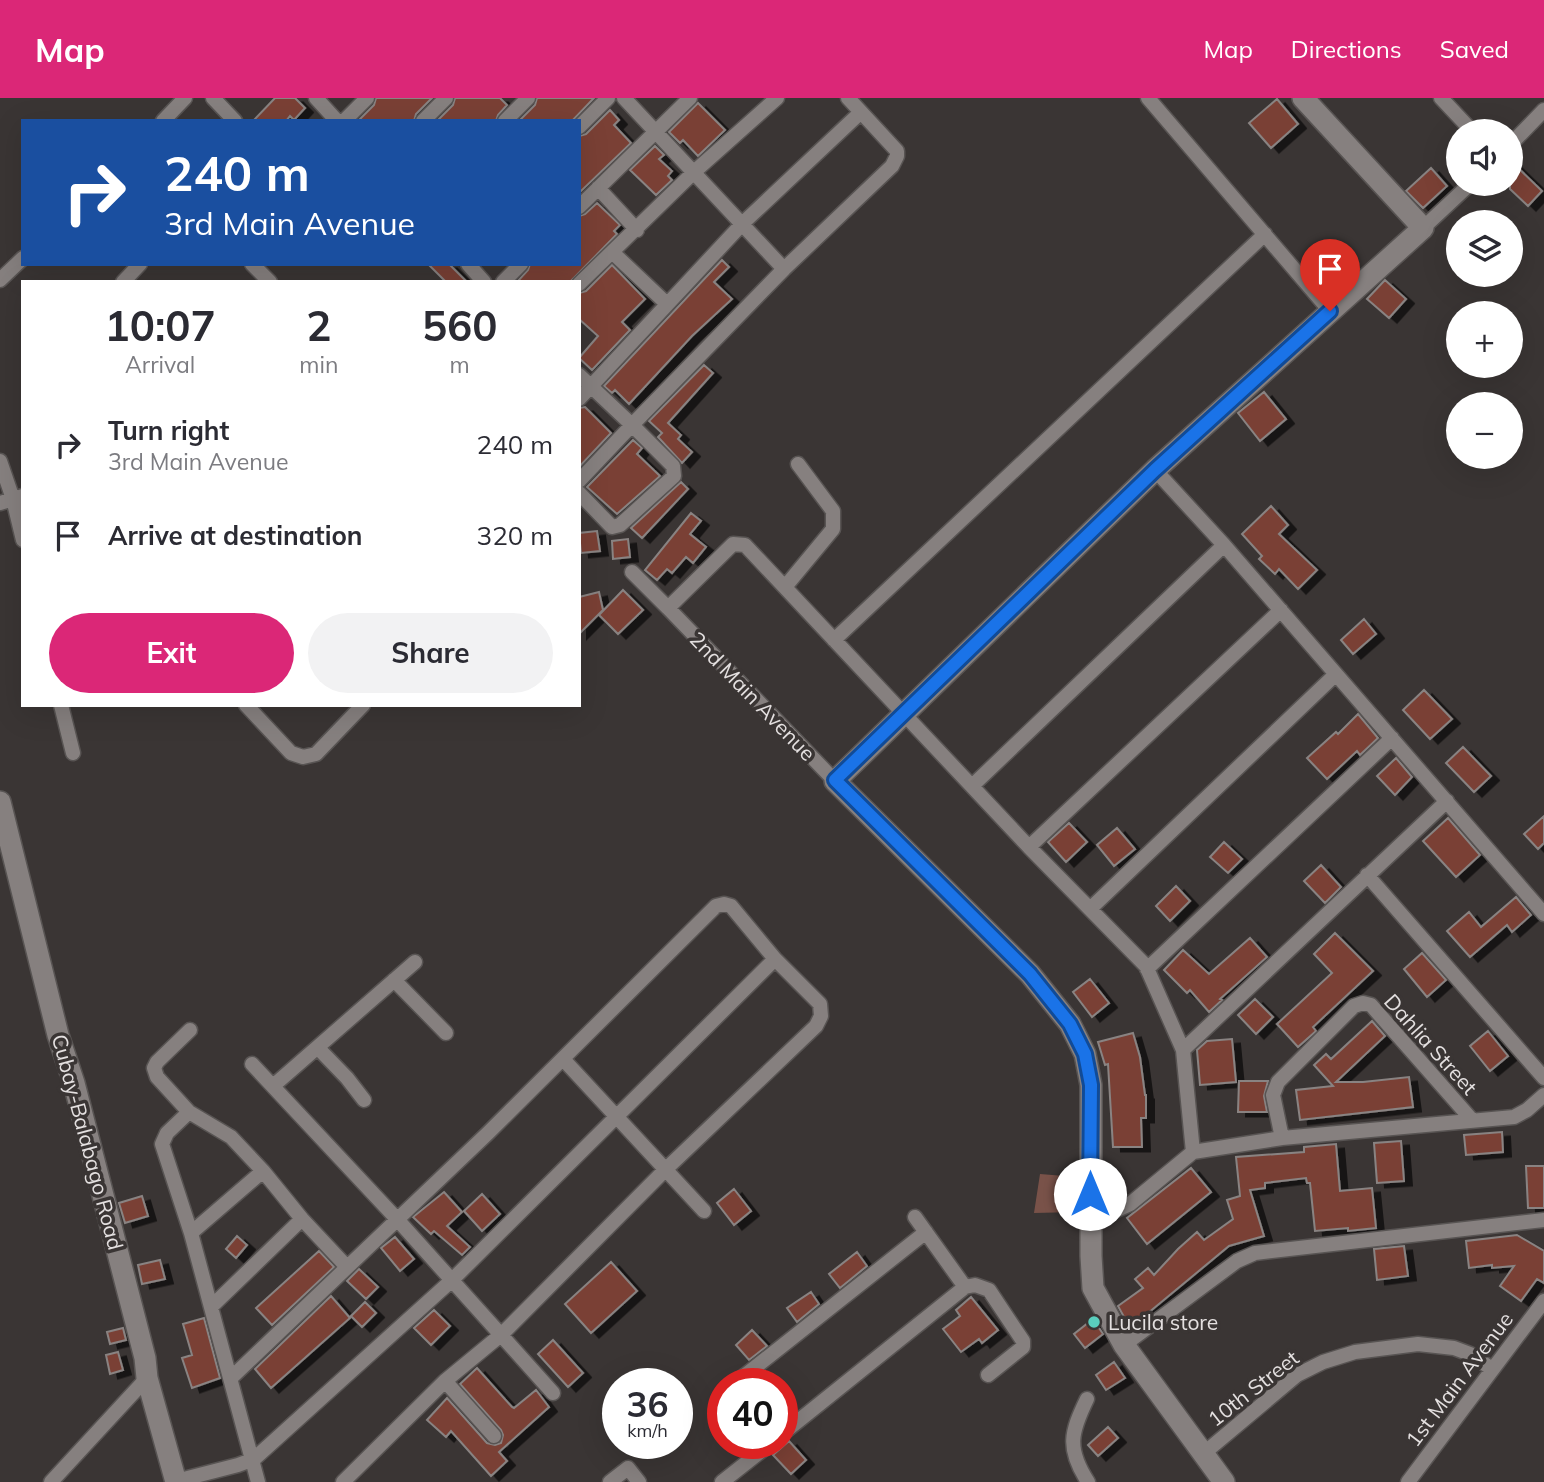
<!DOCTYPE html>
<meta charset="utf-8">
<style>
:root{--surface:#fff;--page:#f2f2f3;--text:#2b2b33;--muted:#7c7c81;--accent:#db2777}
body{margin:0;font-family:Mulish,sans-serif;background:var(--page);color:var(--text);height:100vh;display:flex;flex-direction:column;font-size:26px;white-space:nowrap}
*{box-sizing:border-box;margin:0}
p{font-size:23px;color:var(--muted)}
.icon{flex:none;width:38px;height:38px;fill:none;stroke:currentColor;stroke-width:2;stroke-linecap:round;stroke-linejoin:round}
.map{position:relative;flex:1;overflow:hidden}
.details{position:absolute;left:21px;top:182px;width:560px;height:427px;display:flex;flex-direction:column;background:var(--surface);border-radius:0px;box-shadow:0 7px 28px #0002}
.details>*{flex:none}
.top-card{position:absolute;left:21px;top:21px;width:560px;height:147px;border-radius:0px;box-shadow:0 7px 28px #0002;background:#1a4fa0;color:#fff;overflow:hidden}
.tools{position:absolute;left:1446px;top:21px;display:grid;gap:14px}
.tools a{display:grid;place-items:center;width:77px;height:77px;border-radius:50%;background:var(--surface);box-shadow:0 7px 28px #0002;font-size:35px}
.speed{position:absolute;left:602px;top:1270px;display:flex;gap:14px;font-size:35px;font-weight:700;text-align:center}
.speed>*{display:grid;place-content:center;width:91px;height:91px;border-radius:50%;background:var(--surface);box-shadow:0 7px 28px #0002;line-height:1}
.speed small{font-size:18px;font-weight:400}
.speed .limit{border:10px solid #d22;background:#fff;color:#111}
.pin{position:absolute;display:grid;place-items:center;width:60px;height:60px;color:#fff;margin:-72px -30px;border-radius:50% 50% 50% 0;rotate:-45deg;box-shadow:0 0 7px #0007}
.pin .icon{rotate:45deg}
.me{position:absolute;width:77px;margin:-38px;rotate:0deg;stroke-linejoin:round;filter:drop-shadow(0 0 5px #0008)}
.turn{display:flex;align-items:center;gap:24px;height:147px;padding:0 28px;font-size:32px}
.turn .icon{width:91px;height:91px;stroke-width:2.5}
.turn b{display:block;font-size:49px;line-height:60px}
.eta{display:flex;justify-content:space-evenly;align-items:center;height:119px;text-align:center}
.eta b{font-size:42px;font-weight:700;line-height:49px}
.action{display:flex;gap:14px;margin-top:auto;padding:14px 28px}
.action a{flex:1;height:80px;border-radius:42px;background:var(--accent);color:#fff;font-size:28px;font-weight:700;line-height:80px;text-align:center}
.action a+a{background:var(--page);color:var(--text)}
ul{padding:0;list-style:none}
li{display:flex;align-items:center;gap:21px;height:91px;padding:0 28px}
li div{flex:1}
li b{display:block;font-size:26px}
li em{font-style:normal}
header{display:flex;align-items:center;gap:42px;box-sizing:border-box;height:98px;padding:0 35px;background:var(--accent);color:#fff}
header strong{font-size:33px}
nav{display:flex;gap:38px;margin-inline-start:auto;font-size:24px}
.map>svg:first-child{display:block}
</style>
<header>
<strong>Map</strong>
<nav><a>Map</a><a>Directions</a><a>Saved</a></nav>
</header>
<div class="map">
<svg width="1544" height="1384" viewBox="0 0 1544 1384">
<defs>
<filter id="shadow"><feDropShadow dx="8" dy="4.5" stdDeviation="0" flood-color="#0009"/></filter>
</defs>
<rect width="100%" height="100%" fill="#3a3534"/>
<!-- green -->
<path fill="#795249" d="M1040,1076L1089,1080V1109L1076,1114L1034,1115Z"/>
<!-- building -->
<path fill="#7a4136" stroke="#898382" stroke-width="2" filter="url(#shadow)" d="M275,0H295L305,10L294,22L290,18L286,23H253Z
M376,0H432L416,16L414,23H358L374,7Z
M455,0H500L507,7L498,17L496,23H437L453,7Z
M537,0H594L572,23H519L535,7Z
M1277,1L1298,26L1271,50L1249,25Z
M698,5L725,32L698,58L683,42L680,45L669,34Z
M610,12L619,22L614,27L631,45L579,95V38L586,36Z
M655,48L664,57L659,61L672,73L668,78L672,82L656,97L630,72Z
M1510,62L1542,93L1528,108L1510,91Z
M1431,70L1447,88L1423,110L1406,93Z
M597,105L620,127L614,133L617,136L570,184H517L528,172L530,166H579V118L585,116Z
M722,162L729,169L714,184L732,201L692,238L629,306L615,292L612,295L604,288Z
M428,166H449L467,184H446Z
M612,167L645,201L622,224L630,232L592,272L579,260L598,238L579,221V195L586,193Z
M1385,182L1406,201L1389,220L1367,201Z
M704,267L713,275L668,325L681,337L678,341L692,354L682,365L658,339L662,335L649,323Z
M1264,294L1286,321L1260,343L1238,315Z
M585,309L611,335L579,369V310Z
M633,342L642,350L637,356L660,378L617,416L587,389Z
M681,384L688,391L642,440L631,430Z
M1271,408L1288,427L1279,436L1317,472L1298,491L1279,471L1275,476L1259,461L1262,458L1242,436Z
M691,415L701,423L690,436L706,449L693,465L686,459L672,475L667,471L657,482L645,472Z
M597,433L600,453L581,455L579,435Z
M628,441L630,459L613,461L612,443Z
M623,492L643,512L618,536L599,517Z
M599,494L603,512L579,536V499Z
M1364,521L1376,536L1353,556L1341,542Z
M1424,592L1452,621L1430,641L1403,612Z
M1358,616L1378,640L1360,657L1357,653L1327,681L1307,660L1336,634L1338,636Z
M1463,649L1491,678L1474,694L1446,665Z
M1396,660L1412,679L1395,697L1377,678Z
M1544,718V745L1538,751L1524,736Z
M1448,720L1480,757L1456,779L1423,743Z
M1069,725L1087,744L1066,764L1048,744Z
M1117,730L1135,751L1114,768L1097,747Z
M1224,744L1242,761L1228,775L1210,759Z
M1321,767L1341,789L1325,805L1304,783Z
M1176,788L1190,803L1170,823L1156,808Z
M1516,799L1531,817L1512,834L1507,827L1470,859L1447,833L1469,814L1481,829Z
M1335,835L1373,873L1313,929L1316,933L1298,949L1277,926L1332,875L1314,856Z
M1250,840L1267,859L1220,901L1222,902L1209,914L1190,892L1187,895L1164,872L1183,852L1209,876Z
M1422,855L1446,882L1427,899L1404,871Z
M1090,881L1109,905L1092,919L1073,894Z
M1255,901L1273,919L1256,936L1238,917Z
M1372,923L1385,938L1336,984H1363L1409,979L1413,1009L1300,1022L1296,992L1333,988L1314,967L1326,956L1331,961Z
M1488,933L1508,958L1490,973L1470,948Z
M1133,935L1140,959L1145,997H1146V1020H1141L1142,1049H1113L1108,966L1105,967L1098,944Z
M1232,941L1236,984L1200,987L1197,952L1207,943Z
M1239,983H1268L1264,998L1267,1014H1238Z
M1502,1034L1503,1054L1466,1057L1464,1037Z
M1401,1043L1404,1083L1377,1085L1374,1045Z
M1336,1046L1340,1093L1372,1090L1376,1130L1348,1133V1130L1315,1133L1310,1085H1307L1306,1080L1265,1085V1090L1250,1092L1264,1138L1229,1148L1130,1230L1118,1208L1143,1190L1135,1181L1148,1170L1154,1177L1178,1151L1197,1134L1204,1142L1233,1121L1227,1102L1240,1098L1236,1059L1304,1054V1049Z
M1526,1068H1544V1110H1528Z
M1191,1070L1211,1094L1147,1146L1127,1120Z
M734,1091L751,1113L734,1127L717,1105Z
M444,1094L462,1114L447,1128L470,1149L462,1157L434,1133L431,1136L413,1119Z
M482,1096L500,1116L482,1133L464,1113Z
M142,1098L148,1118L125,1125L119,1105Z
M1517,1137L1544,1153V1185L1537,1181L1521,1203L1500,1188L1514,1168L1492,1170V1167L1469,1170L1466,1143Z
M237,1138L247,1147L236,1160L226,1151Z
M395,1139L414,1161L400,1173L381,1150Z
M1404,1148L1408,1178L1377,1182L1374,1151Z
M319,1153L334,1169L272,1227L256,1210Z
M857,1154L867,1168L840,1190L829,1176Z
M160,1162L165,1181L142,1186L138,1167Z
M611,1164L637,1193L591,1235L565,1206Z
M359,1171L378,1189L366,1201L347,1183Z
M811,1194L819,1206L797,1224L787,1210Z
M331,1198L350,1220L271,1290L255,1271Z
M971,1199L998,1232L982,1245L979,1241L961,1254L943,1231L960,1218L956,1212Z
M365,1204L376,1215L362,1229L351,1218Z
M434,1212L450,1228L431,1247L414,1230Z
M204,1220L220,1280L192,1290L182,1260L192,1257L183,1226Z
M1093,1221L1103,1236L1085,1250L1074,1236Z
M123,1230L126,1242L110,1246L107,1234Z
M752,1232L767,1248L749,1262L736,1247Z
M553,1242L583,1275L568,1289L538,1256Z
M118,1254L123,1272L110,1276L106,1257Z
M1114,1264L1125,1280L1106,1292L1096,1277Z
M477,1270L512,1309L514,1310L536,1292L549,1309L499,1354L507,1363L491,1378L451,1333L446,1339L427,1322L447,1300L487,1345L495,1347L501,1345L503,1337L501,1332L460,1286Z
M1108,1329L1118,1340L1098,1358L1088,1347Z
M789,1343L806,1362L791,1376L773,1357Z"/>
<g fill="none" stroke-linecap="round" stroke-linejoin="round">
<defs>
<path id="street" d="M213,0L235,23
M316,0L337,23
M624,0L784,171
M1148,0L1330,213
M1441,0L1472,33
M163,23L185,0
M344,23L367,0
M423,23L446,0
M505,23L528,0
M579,29L608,0
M1510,47L1544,12
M598,90L637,132
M579,109L690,0
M1423,130L1470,86
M612,154L667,206
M252,166L270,184
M468,166L484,184
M0,182L23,160
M123,184L140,166
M503,184L521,166
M579,186L694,74L777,0
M579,277L632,327L784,171L892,68L897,58V53L848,0
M579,301L743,125L861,14
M0,363L13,401L23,442
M1155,372L1224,447L1544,816
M579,383L632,327L673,368L674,378L620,427L612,429L579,395
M0,405L23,398
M632,474L668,510
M785,489L833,431V413L798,366
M834,542L1265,136
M61,607L73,655
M246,607L291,655L303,659L316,656L363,607
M835,683L668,510L733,446L745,447L1029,749L1146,868L1183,952L1193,1054
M972,688L1224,447
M1029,749L1281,512
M1367,777L1544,980
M1091,810L1336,576
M1147,871L1392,640
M394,882L446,935
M190,932L157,964L154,970L157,979L189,1014L231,1039L263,1073L302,1121L347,1169
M318,950L347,980L364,1002
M1183,952L1447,703
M563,961L704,1113
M252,966L396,1120L553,1295
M273,988L415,864
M189,1014L167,1035L162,1046L191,1135L258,1384
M1282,1040L1273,997L1278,984L1354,908L1363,905L1371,907L1472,1022
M915,1119L965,1189
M1090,1124L1130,1106L1193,1054L1282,1040L1514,1019L1527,1012L1544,997
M191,1135L263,1073
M211,1209L302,1121
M1124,1247L1237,1163L1255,1155L1544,1122
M231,1280L488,1035L716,808L724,806L731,808L775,861L820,906L821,918L816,928L666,1071L502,1236L445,1283L343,1384
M445,1283L494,1338
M734,1286L926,1134
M723,1300V1304
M1087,1301C1071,1334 1066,1350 1088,1384
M782,1336L965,1189L975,1187L989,1192L1023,1243V1249L988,1277
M1203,1356L1297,1277L1323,1264L1355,1254L1418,1246L1454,1250L1470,1256L1492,1271
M176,1383L238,1367L254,1361L451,1183L775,861
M51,1384L147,1280
M610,1384L628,1370L639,1384
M722,1384L770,1346
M1408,1384L1544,1203"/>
<path id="secondary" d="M0,704L58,937L74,985L145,1260L147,1280L176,1384
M1224,1384L1124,1247L1093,1190L1091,1158V987L1085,956L1070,926L1030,876L835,683L1155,372L1423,130L1303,0"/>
</defs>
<!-- street casing -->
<use href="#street" stroke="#585453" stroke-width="17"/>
<!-- secondary casing -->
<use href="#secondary" stroke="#585453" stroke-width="24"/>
<!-- street -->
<use href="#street" stroke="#86807f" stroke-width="14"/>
<!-- secondary -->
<use href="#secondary" stroke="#86807f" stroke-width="21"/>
</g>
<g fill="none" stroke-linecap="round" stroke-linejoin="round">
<defs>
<path id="route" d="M1090,1096L1091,987L1085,956L1070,926L1030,876L835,682L1155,372L1330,213"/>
</defs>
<!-- route casing -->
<use href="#route" stroke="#114b97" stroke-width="18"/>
<!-- route -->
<use href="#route" stroke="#1a73e8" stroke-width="12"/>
</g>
<!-- markers -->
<circle fill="#5acebd" stroke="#3a3534" stroke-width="2.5" cx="1094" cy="1224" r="7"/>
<g text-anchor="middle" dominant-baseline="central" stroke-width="7" stroke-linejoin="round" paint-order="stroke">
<!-- street labels -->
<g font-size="21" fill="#e4e0e0" stroke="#3a3534">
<text transform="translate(753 598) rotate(46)">2nd Main Avenue</text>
<text transform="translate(1431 946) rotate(48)">Dahlia Street</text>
<text transform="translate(88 1044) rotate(75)">Cubay-Balabago Road</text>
<text transform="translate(1459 1281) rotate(-53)">1st Main Avenue</text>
<text transform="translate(1253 1290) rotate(-38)">10th Street</text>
</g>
<!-- poi labels -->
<g font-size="21" fill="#e4e0e0" stroke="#3a3534" text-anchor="start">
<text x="1108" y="1224">Lucila store</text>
</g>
</g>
</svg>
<div class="tools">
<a><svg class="icon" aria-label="sound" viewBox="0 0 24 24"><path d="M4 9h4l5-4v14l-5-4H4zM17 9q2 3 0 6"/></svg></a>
<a><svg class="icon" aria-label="layers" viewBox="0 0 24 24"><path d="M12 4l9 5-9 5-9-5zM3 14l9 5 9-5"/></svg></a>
<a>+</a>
<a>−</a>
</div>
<div class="speed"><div>36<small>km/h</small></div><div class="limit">40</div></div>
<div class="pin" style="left:1330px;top:213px;background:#d93025"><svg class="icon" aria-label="arrive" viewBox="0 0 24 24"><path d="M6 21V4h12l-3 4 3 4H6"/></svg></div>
<svg class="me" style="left:1090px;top:1096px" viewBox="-20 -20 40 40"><circle r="19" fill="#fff"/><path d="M0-13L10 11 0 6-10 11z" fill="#1a73e8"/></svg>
<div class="top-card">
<div class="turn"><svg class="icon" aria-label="right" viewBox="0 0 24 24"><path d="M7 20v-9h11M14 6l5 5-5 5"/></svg><div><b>240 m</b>3rd Main Avenue</div></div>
</div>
<section class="details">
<div class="eta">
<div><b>10:07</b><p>Arrival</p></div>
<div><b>2</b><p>min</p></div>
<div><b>560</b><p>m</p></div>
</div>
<ul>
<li><svg class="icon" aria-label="right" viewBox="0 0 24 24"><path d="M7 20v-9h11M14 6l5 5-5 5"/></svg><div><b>Turn right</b><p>3rd Main Avenue</p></div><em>240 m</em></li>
<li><svg class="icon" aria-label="arrive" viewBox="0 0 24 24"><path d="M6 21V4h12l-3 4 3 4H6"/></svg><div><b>Arrive at destination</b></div><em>320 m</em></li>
</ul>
<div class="action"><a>Exit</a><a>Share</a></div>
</section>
</div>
